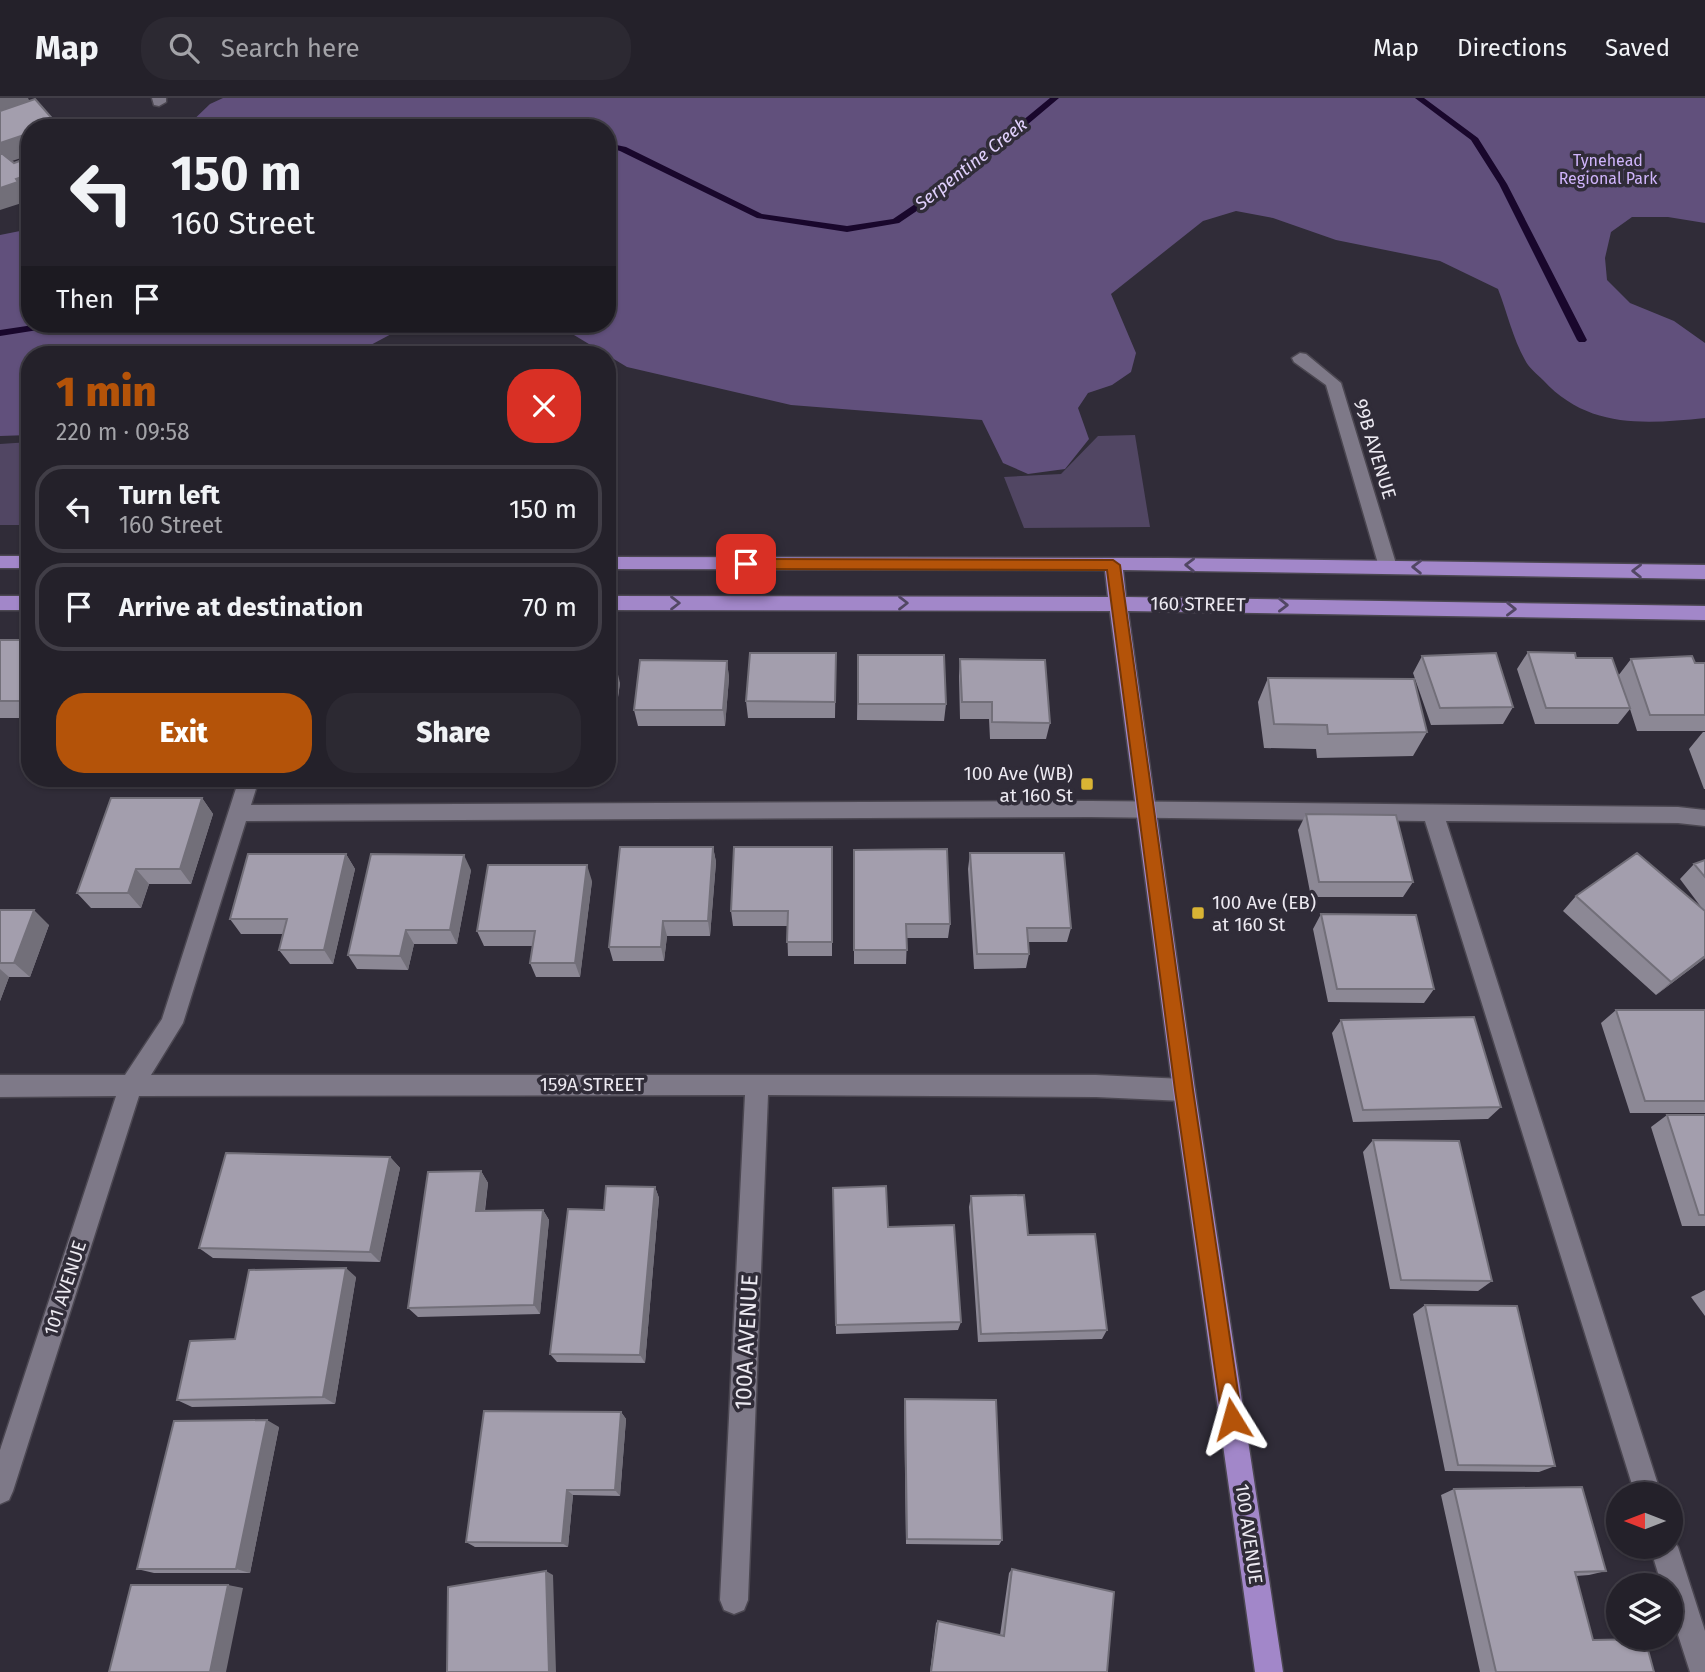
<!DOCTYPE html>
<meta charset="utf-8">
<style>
:root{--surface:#24212a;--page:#2c2932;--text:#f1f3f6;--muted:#a3a3a8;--line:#413e47;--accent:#b45309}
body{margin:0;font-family:"Fira Sans",sans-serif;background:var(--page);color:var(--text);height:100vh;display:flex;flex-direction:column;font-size:26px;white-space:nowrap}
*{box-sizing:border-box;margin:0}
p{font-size:23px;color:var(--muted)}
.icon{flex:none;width:38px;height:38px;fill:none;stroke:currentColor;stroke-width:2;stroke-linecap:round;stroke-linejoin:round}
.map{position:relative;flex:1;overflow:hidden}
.details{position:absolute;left:21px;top:248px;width:595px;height:441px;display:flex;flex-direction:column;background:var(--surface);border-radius:28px;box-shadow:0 2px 5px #0004,0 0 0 2px var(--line)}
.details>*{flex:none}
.hud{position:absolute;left:21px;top:21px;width:595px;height:214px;border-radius:28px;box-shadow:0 2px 5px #0004,0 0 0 2px var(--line);background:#24212a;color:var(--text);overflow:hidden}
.needle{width:46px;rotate:270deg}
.fabs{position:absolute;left:1606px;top:1384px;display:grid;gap:14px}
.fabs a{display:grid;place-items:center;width:77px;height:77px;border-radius:50%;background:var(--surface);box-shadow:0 2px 5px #0004,0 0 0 2px var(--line);font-size:35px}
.pin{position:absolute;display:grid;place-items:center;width:60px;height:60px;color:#fff;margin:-30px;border-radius:14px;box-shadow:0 4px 10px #0006}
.me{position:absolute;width:77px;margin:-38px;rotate:352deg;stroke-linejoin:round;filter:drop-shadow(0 0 5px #0008)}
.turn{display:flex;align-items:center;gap:24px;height:147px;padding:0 35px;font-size:32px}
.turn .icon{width:91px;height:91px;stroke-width:2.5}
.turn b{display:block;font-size:49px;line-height:60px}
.then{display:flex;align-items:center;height:66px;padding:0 35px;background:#0003;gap:14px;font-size:26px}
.round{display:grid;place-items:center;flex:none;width:74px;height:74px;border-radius:28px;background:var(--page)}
.head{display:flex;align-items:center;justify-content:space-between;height:119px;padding:0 35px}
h1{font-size:42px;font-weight:800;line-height:52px;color:var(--accent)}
.primary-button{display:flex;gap:14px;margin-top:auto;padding:14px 35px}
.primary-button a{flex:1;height:80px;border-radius:28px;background:var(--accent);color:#fff;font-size:28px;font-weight:800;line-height:80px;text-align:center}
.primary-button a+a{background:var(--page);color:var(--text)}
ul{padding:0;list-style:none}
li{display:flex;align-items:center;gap:21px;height:88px;margin:0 14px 10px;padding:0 21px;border:4px solid var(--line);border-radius:28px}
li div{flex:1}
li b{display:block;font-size:26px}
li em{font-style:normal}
header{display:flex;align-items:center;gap:42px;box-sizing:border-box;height:98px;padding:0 35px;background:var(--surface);border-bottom:2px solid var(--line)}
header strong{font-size:33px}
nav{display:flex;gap:38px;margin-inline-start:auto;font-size:24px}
.search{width:490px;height:63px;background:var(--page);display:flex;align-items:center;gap:18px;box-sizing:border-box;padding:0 24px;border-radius:28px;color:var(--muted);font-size:26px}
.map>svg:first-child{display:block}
</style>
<header>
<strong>Map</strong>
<div class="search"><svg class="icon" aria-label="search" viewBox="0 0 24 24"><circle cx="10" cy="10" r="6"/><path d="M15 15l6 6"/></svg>Search here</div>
<nav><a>Map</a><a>Directions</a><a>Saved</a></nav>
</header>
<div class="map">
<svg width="1705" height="1574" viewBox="0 0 1705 1574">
<rect width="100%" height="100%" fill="#302c38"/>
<!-- green -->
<path fill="#514663" d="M1135,337L1150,429L1024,430L1004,379L1061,376L1098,338Z
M30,344V427H0V346Z"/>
<!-- forest -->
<path fill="#61507c" d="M223,0H1705V125L1668,119H1632L1611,134L1605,160L1607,182L1630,205L1674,223L1705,245V320C1645,326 1588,331 1543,282C1537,276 1529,270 1525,262C1513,241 1507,214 1498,191L1440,163L1336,142L1273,120L1236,113L1203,123L1111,196L1136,255L1131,274L1112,287L1088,295L1078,310L1089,341L1065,371L1028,376L1003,365L982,322L791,307L627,269L569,234L560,226H607V30H185L210,6Z
M30,131V226H410L352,257H30V337L0,338V137Z"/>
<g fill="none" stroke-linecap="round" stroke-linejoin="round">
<!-- stream -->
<path fill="#19072c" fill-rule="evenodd" d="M1050,0H1059L958,85L899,125L847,134L757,120L620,53L607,49V45L626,49L762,116L847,128L893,121L952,81Z
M1415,0H1424L1478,40L1507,86L1587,242L1585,244H1579L1577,242L1499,86L1471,42Z
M40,226H62L57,229L0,238V232Z"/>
<defs>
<path id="minor" d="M152,0H166V4L159,8L154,7Z
M1300,255L1306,256L1341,285L1397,469L1394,474H1382L1379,469L1326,287L1294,264L1292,260Z
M239,681H259L251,707L1090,703L1678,709L1705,712V728L1678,725L1446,723L1661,1396H1635L1425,723L1090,719L246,723L183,925L151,977H1096L1184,981L1192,984L1195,992L1192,1000L1184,1003L1096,999L768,997L748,1502L744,1512L734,1516L724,1512L720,1502L745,997L139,998L13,1393L9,1402L0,1406V1352L116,998L0,999V977H125L162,921Z
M1671,1438L1678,1449L1705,1533V1574H1690L1671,1515V1488H1662L1650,1449H1671Z"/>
<path id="major" d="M0,458H30V470H0Z
M607,459L1168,460L1705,467V481L1123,472L1126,499L1705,508V522L1128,513L1195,992L1283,1574H1255L1173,992L1110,513L607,512V498L1108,499L1105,472L607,471Z
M0,498H30V512H0Z"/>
</defs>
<!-- minor casing -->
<use href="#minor" stroke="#4b4751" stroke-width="3"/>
<!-- major casing -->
<use href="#major" stroke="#4b4751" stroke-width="3"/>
<!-- minor -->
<use href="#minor" fill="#7e7988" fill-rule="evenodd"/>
<!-- major -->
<use href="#major" fill="#a287c9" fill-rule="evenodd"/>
</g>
<!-- wall -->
<path fill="#8c8895" d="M0,542H30V620H0Z
M1528,554L1576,560L1618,578L1631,561L1705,565V633H1637L1630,611L1618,626H1535L1517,571Z
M836,555L835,620H748L746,603Z
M858,557L946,606L944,623L857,622Z
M1422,558L1513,609L1503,626L1431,627L1413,575Z
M960,561L1050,625L1046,641H990L989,621H960L959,578Z
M727,563L729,580L725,628H638L634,612Z
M607,568L620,585L613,634H607Z
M1268,580L1427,634L1413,658L1317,660L1316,651L1264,650L1258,604Z
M1703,634H1705V691H1704L1689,651Z
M202,700L213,716L191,786H149L141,810H91L77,795Z
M1306,716L1413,784L1403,799H1311L1298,732Z
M713,749L716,764L710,838H667L664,863H613L609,849Z
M832,749V858H788L787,828H733L731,813Z
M854,752L950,826L948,840H907L906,866H854Z
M970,755L1071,830L1067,844H1028L1029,856L1026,870L974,871L968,771Z
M346,756L355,771L333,866H290L279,852L283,836H241L230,821Z
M1705,762V860L1656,897L1563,813L1576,798L1704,813L1680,781L1694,766Z
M471,772L457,846H414L408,872L357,871L348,857Z
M592,783L580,879H536L530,865L533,848H484L477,833Z
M0,812L49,827L30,879H9L0,903Z
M1321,816L1434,891L1424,905L1328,904L1313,831Z
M1616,912H1705V1015H1630L1601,925Z
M1341,922L1501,1009L1488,1021L1353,1024L1332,935Z
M1667,1017H1705V1128H1682L1651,1029Z
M1373,1042L1492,1183L1478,1193L1390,1191L1363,1054Z
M390,1059L400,1070L380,1164L213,1160L199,1150Z
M481,1073L488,1085L485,1113L543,1112L549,1122L540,1216L418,1219L408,1210Z
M655,1089L659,1100L645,1265L557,1264L550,1256Z
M833,1090L888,1129L961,1224L958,1232L836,1236Z
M971,1098L1028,1137L1107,1232L1102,1241L978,1244L969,1109Z
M356,1179L335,1306L192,1309L177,1302L235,1241Z
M1705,1192V1218L1691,1199Z
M1425,1207L1555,1368L1539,1374L1445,1373L1413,1216Z
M905,1301L1002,1442L999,1447L906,1446L904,1308Z
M621,1314L626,1321L620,1398L573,1397L568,1449H475L466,1444Z
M279,1329L250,1475H154L137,1471Z
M1454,1391L1606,1473L1589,1477L1576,1478L1593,1542L1654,1574H1480L1441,1397Z
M1012,1471L1107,1574H930L936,1525L938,1523L1000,1537L1009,1475Z"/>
<!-- shaded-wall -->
<path fill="#726f79" d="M0,0H28L31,6L0,19Z
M57,26L59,30H45Z
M30,35V57L0,67V45Z
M30,76V98L26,99L28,103L0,112V90L16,81Z
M727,563L729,580L725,628L723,612Z
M616,568L620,585L613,634L609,617Z
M202,700L213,716L191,786L180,771Z
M713,749L716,764L710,838L708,823Z
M346,756L355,771L333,866L324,852Z
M464,757L471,772L457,846L450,832Z
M587,767L592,783L580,879L575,865Z
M136,771L149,786L141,810L128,795Z
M34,812L49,827L30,879L14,865Z
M663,823L667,838L664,863L661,849Z
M406,832L414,846L408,872L400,858Z
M1705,858V860L1656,897L1671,884Z
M0,871L9,879L0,903Z
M390,1059L400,1070L380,1164L370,1154Z
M481,1073L488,1085L483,1124L476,1113Z
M655,1089L659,1100L645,1265L640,1257Z
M543,1112L549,1122L540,1216L534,1207Z
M346,1170L356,1179L335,1306L323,1299Z
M621,1314L626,1321L620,1398L615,1392Z
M267,1322L279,1329L250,1475L236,1471Z
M567,1392L573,1397L568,1449L562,1445Z
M546,1473L553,1477L556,1574H549Z
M228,1487L243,1490L226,1574H210Z"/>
<!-- building -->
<path fill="#a39ead" stroke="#726f79" stroke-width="2" d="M35,1L57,26L45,30H30V35L0,45V13Z
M0,54L14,65L30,59V76L16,81L18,84L0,90Z
M0,542H30V603H0Z
M1528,554L1575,555L1576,560H1612L1630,610H1546Z
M750,555H836L835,604L746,603Z
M1496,555L1513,609L1440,610L1422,558Z
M858,557H944L946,606H858Z
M1692,558L1695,565H1705V617H1650L1631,561Z
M960,561L1045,562L1050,625L992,624V604H962Z
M640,562L727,563L723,612H634Z
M607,568H616L609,617H607Z
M1268,580L1414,581L1427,634L1328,636L1327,627L1274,626Z
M111,700H202L180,771H136L128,795H77Z
M1306,716L1396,717L1413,784H1319Z
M620,749H713L708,823H663L661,849H609Z
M734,749H832V844H787L788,813H731Z
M947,751L950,826H906L907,852H854V752Z
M970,755H1064L1071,830H1027L1029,856H977Z
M1637,755L1705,813V858L1671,884L1576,798Z
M248,756H346L324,852H279L287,821H230Z
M371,756L464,757L450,832H406L400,858L348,857Z
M1705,762V779L1694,766Z
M488,767H587L575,865H530L535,833H477Z
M0,812H34L14,865H0Z
M1321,816L1416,817L1434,891H1337Z
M1616,912H1705V1003H1645Z
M1474,919L1501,1009L1363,1012L1341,922Z
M1667,1017H1705V1117H1699Z
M1373,1042L1459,1043L1492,1183L1401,1182Z
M226,1055L390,1059L370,1154L199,1150Z
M481,1073L476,1113L543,1112L534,1207L408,1210L428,1074Z
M606,1088L655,1089L640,1257L550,1256L568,1111L604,1112Z
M886,1088L888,1129L954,1127L961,1224L836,1227L833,1090Z
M1024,1097L1028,1137L1095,1136L1107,1232L981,1236L971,1098Z
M346,1170L323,1299L177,1302L190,1243L235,1241L249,1172Z
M1425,1207L1517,1208L1555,1368L1458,1367Z
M905,1301L996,1302L1002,1442L907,1441Z
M484,1313L621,1314L615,1392H567L562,1445L466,1444Z
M267,1322L236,1471H137L174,1323Z
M1582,1389L1606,1473L1575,1474L1593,1542L1645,1541L1654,1574H1496L1454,1391Z
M1012,1471L1114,1494L1107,1574H931L938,1523L1004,1538Z
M546,1473L549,1574H447L448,1489Z
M131,1487H228L210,1574H109Z"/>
<!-- one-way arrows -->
<defs><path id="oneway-chevron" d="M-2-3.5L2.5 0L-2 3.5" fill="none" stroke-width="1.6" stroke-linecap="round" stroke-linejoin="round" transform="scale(1.75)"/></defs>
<g stroke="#524764">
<use href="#oneway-chevron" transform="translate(1190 467) rotate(-179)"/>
<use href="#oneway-chevron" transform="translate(1417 469) rotate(-179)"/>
<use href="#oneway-chevron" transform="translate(1637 473) rotate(-179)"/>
<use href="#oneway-chevron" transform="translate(675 505)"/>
<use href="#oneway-chevron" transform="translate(903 505)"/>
<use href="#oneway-chevron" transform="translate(1283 507) rotate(1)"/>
<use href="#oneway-chevron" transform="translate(1511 511) rotate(1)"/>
</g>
<!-- route -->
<path fill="#b45309" stroke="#753606" stroke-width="2" d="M746,461L1113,462L1120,467L1193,992L1242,1321L1239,1328L1232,1331L1225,1328L1222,1321L1175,992L1107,472L746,471L739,466Z"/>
<!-- markers -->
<g fill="#d9b434" stroke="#302c38" stroke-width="2.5">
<rect x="1080" y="679" width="14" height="14" rx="3.5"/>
<rect x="1191" y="808" width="14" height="14" rx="3.5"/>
</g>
<g text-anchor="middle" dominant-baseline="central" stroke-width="7" stroke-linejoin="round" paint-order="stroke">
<!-- far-park labels -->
<g font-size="16" fill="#d0b5fc" stroke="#302c38">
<text x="1608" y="62">Tynehead<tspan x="1608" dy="18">Regional Park</tspan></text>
</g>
<!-- far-water labels -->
<g font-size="18" font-style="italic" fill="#e1d1fd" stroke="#302c38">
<text transform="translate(971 66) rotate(-38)">Serpentine Creek</text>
</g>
<!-- street labels -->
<g font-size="19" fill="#ece9f1" stroke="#302c38">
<text transform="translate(1375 351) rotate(73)">99B AVENUE</text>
<text transform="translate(1198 506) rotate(1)">160 STREET</text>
<text x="592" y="986">159A STREET</text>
<text transform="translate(65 1190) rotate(-72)">101 AVENUE</text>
<text transform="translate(1249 1436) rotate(82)">100 AVENUE</text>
</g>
<!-- poi labels -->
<g font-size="19" fill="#ece9f1" stroke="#302c38" text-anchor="end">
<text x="1073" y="675">100 Ave (WB)<tspan x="1073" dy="22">at 160 St</tspan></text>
<text x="1212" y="804" text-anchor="start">100 Ave (EB)<tspan x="1212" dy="22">at 160 St</tspan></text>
</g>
<!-- near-street labels -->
<g font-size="23" fill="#ece9f1" stroke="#302c38">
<text transform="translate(746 1244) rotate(-87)">100A AVENUE</text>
</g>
</g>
</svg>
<div class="fabs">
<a><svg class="needle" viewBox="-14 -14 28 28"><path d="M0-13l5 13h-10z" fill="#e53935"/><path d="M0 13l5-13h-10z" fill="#a3a3a8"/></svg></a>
<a><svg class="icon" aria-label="layers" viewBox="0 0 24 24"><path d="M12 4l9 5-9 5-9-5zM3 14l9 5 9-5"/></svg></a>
</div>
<div class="pin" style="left:746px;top:466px;background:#d93025"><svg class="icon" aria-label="arrive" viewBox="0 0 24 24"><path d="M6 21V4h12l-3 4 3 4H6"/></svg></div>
<svg class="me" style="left:1232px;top:1321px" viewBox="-20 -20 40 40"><path d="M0-17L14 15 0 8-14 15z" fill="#b45309" stroke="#fff" stroke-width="4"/></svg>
<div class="hud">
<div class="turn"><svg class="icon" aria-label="left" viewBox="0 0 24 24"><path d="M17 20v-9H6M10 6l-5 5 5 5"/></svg><div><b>150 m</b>160 Street</div></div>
<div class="then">Then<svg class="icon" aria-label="arrive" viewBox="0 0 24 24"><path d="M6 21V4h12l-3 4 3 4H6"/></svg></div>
</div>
<section class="details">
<div class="head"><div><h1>1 min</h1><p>220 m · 09:58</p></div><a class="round" style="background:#d93025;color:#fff"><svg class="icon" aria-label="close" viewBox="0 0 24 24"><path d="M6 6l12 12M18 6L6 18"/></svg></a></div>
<ul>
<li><svg class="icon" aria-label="left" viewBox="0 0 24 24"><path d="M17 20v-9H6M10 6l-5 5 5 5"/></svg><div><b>Turn left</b><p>160 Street</p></div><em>150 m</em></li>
<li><svg class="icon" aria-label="arrive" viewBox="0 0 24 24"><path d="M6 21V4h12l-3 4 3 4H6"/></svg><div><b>Arrive at destination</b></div><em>70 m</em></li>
</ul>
<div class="primary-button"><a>Exit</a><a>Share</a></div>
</section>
</div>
